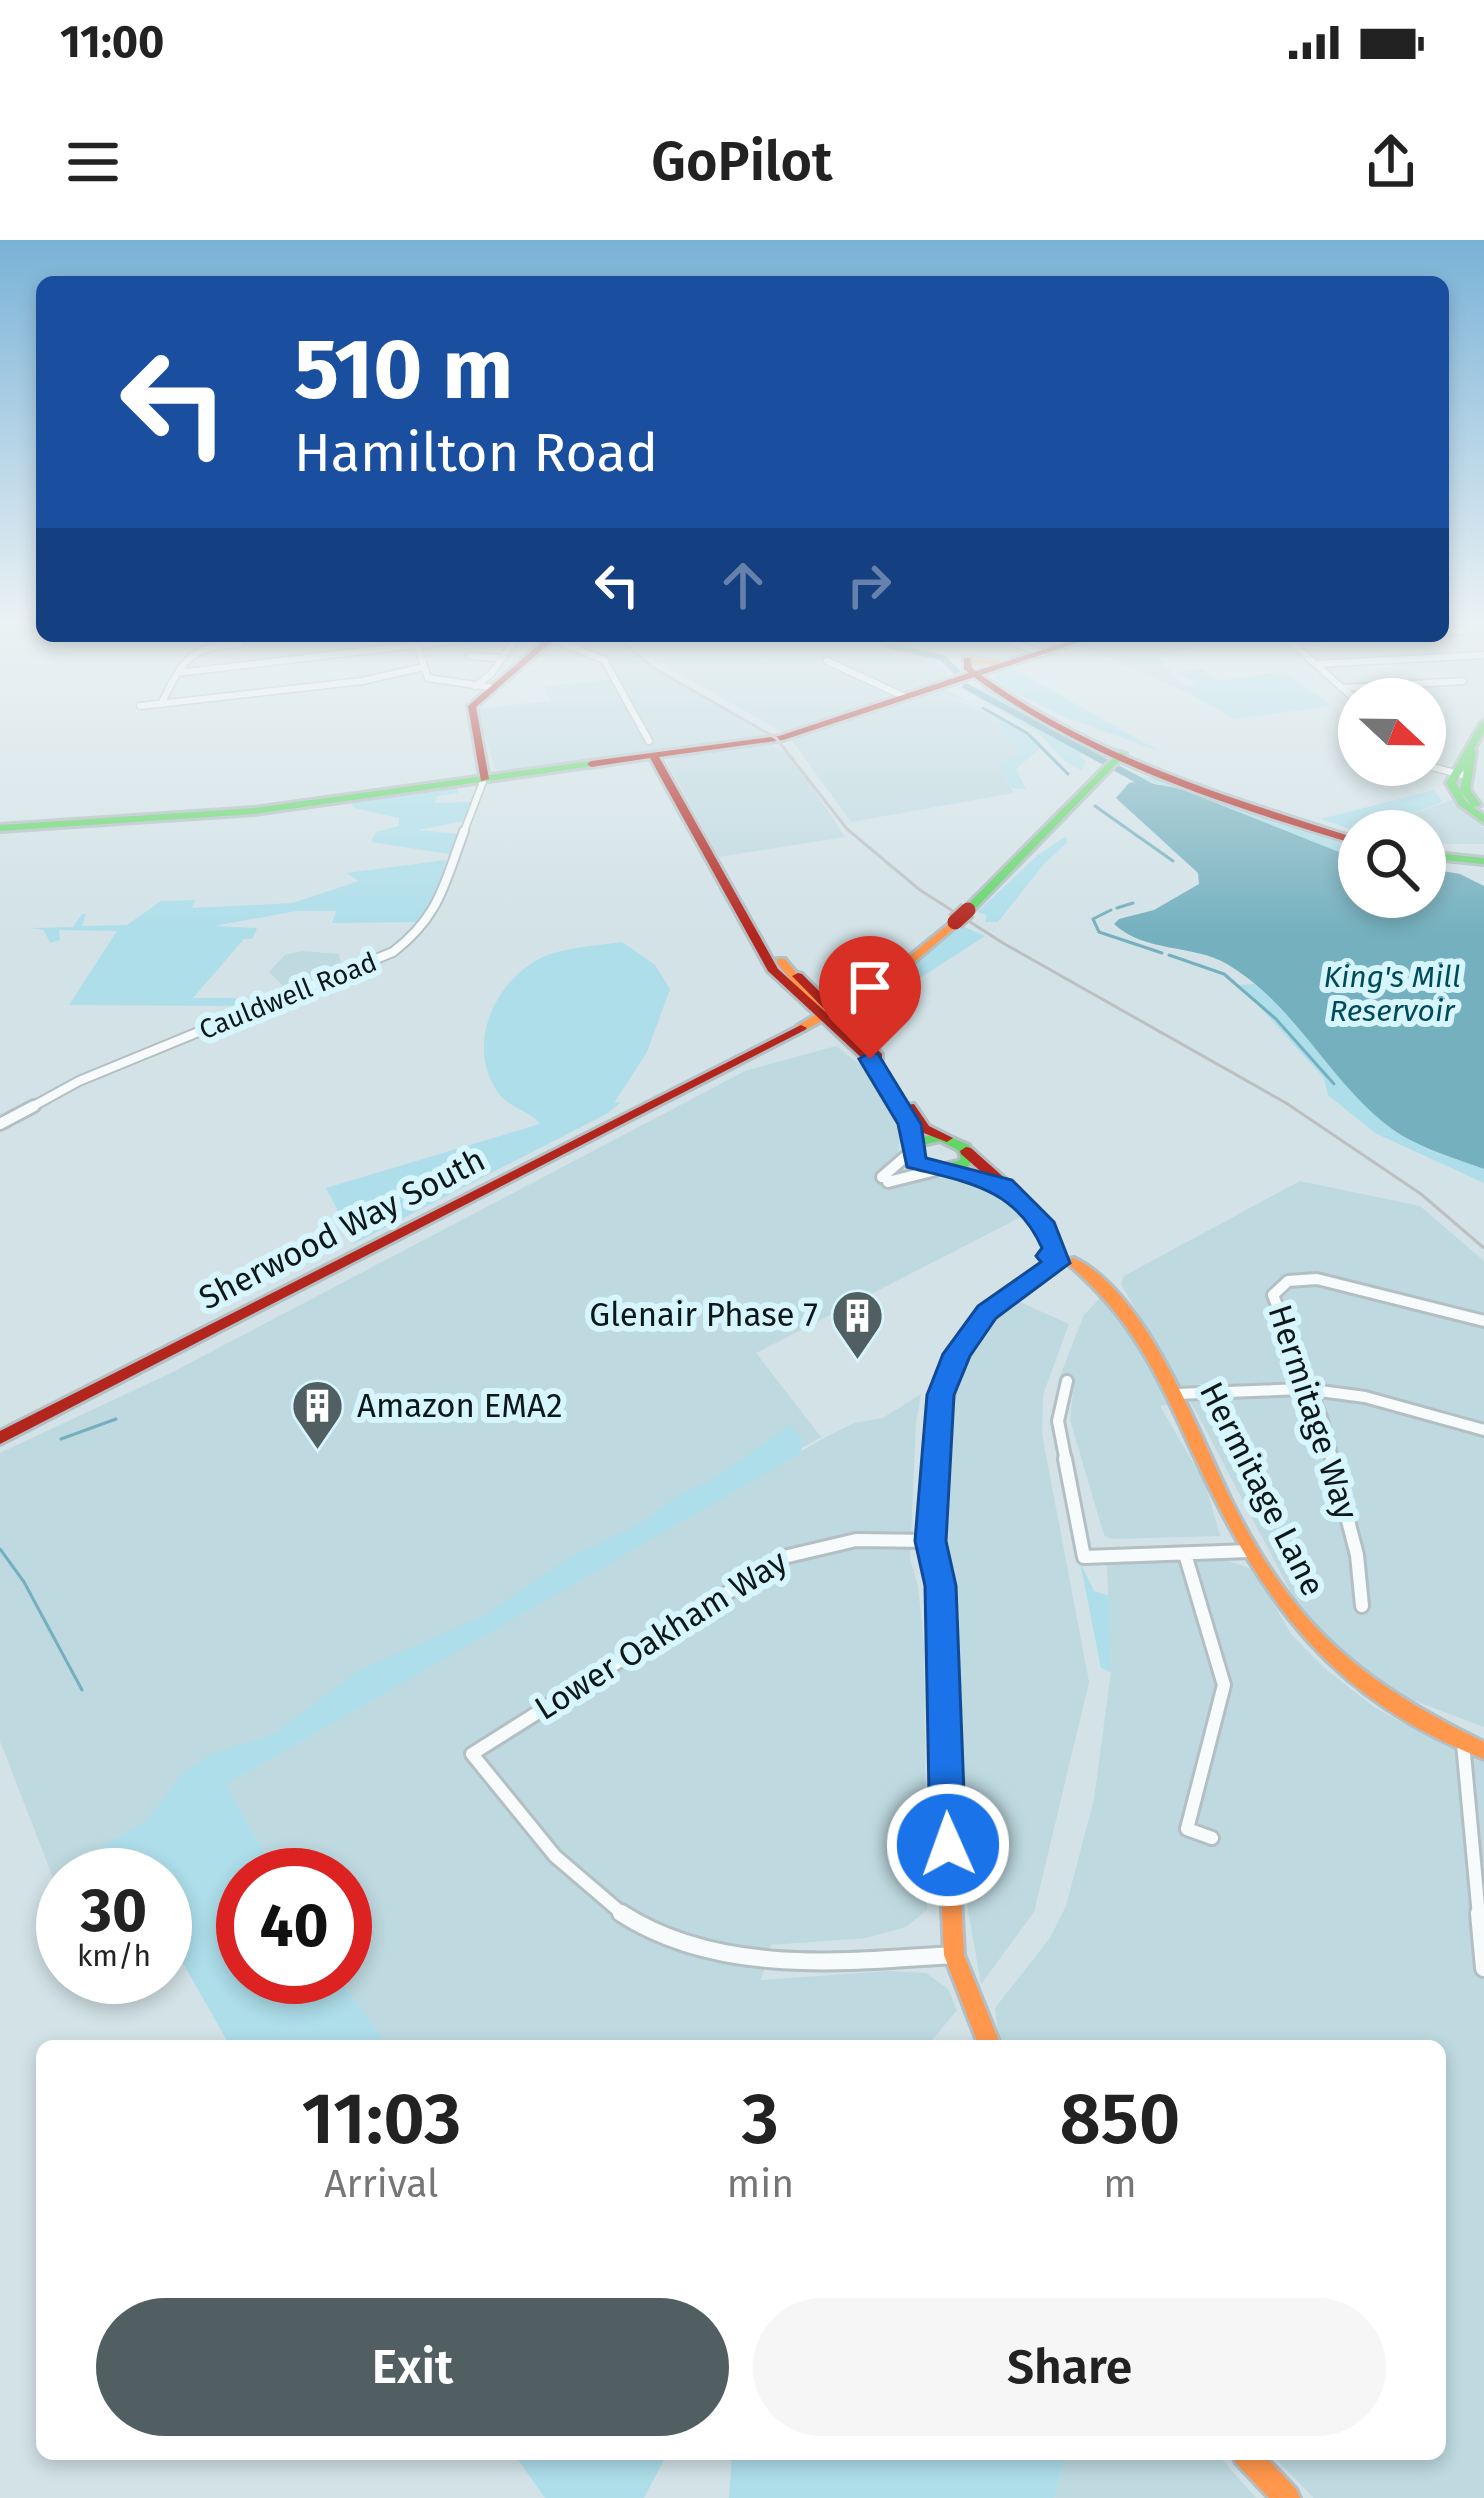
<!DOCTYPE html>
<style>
:root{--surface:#fff;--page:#f6f6f6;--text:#222;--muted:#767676;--accent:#525f62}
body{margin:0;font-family:"Fira Sans",sans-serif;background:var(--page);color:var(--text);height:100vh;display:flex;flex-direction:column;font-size:45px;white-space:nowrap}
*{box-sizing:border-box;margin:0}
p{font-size:39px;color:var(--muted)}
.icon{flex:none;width:66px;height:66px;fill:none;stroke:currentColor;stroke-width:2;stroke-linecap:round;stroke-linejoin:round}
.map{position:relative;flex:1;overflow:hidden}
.panel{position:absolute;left:36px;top:1800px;width:1410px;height:420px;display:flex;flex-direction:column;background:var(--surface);border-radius:18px;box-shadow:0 6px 18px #0003}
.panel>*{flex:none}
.hud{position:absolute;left:36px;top:36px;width:1413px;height:366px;border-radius:18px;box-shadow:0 6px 18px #0003;background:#1a4fa0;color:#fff;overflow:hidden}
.needle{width:78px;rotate:112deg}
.controls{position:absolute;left:1338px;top:438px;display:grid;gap:24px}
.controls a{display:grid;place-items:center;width:108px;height:108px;border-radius:50%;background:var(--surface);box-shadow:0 6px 18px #0003;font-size:60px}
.speed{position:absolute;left:36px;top:1608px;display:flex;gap:24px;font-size:60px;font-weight:700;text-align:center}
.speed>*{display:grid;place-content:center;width:156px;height:156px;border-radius:50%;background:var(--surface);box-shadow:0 6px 18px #0003;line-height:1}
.speed small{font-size:30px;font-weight:400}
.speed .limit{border:18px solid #d22;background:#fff;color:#111}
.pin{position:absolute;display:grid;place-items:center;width:102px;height:102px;color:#fff;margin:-123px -51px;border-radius:50% 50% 50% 0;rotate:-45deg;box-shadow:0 0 12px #0007}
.pin .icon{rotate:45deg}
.me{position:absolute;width:132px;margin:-66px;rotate:358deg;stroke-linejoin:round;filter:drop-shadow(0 0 9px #0008)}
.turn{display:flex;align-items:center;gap:42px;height:252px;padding:0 60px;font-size:54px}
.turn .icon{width:156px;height:156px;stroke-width:2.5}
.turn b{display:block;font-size:84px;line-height:102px}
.lanes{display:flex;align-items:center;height:114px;padding:0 60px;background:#0003;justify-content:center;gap:60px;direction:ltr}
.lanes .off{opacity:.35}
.eta{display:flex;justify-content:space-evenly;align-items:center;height:204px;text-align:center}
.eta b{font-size:72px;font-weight:600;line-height:84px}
.primary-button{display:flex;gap:24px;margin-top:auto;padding:24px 60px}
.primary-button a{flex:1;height:138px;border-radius:72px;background:var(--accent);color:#fff;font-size:48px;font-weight:600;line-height:138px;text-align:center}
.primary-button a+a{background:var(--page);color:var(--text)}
.status{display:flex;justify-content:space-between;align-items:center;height:84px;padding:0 60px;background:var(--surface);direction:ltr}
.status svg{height:33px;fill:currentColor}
header{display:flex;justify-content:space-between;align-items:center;height:156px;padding:0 60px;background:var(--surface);font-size:54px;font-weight:600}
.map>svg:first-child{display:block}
</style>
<div class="status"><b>11:00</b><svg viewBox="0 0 49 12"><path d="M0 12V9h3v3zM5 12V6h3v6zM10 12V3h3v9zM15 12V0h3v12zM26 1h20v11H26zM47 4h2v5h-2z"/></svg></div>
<header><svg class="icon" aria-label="menu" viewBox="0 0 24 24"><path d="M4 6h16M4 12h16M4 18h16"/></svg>GoPilot<svg class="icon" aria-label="share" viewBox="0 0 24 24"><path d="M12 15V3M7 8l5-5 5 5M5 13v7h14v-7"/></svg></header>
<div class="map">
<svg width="1484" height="2258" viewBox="0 0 1484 2258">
<rect width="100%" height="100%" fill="#d2e2e7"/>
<!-- built -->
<path fill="#bed9e0" d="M609,396L635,416L770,497L504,533L495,529L477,469L550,461L545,446L619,439L611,420L561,397Z
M624,396H927L949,439L784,493L658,422L664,406L657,422Z
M1102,396H1184L1214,403L1158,416L1189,453L1076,404Z
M940,452L991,476L1021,510L999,527L1014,553L851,582L790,498Z
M767,502L792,516L845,597L719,617L667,522L682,514Z
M1453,560L1484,588V604H1425V591H1373L1371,587Z
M302,711L339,714L342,729L288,751L269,732L285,715Z
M836,806L873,835L901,885L898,916L879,933L891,945L922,937L969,940L997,949L1025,975L756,1113L821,1197L54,1640L0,1501V1213L171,1133L745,831Z
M1300,941L1420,966L1484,1021V1487L1402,1456L1358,1429L1305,1379L1198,1175L1121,1044L1124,1036Z
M1102,1056L1139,1105L1170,1164L1160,1166L1205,1243L1220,1296L1112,1299L1104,1295L1070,1180L1074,1143L1058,1141L1084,1075Z
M1013,1059L1069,1084L1043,1155L1042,1194L1089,1442L1034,1672L981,1744L957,1608L942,1210L960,1123L984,1082Z
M921,1154L916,1182L910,1319L918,1346L924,1406L927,1670L906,1687L866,1698L771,1705L761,1740L890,1731L926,1733L948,1749L957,1770L927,1806H388L338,1737H345V1635H277L226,1545L826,1197L854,1183L883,1178Z
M1226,1320L1254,1330L1291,1394L1324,1428L1374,1467L1444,1505L1484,1520V2258H1314L1271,2214H1440V1806H1000L999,1802L995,1768L1050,1698L1066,1666L1094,1559L1111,1432L1107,1323Z
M1065,2214H1217L1256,2258H1054Z"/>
<!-- green -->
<path fill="#addeea" d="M1012,428L1161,512L1062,476L1000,445L995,438L997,431Z
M1201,429L1218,441L1283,431L1332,466L1234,479L1189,453L1184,446L1197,443L1175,433Z
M957,446L983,448L1067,496L1062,497L1087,510L1079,516L1086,521L1082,531L1065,521L1039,493Z
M944,449L1035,497L1043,506L1016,529L1026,549L1012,548L999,527L1021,510C1007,501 1005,491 996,480C984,465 957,459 940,452Z
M1139,537C1174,531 1318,597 1359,610V620Z
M458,545V553L437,556L435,563L471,562L464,581L417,590L459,594L449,614L371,602L376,592L399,586V578L354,568L349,560Z
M1434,550L1442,561L1438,564L1372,587L1373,591L1359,592L1321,579Z
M1065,597L1068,602L1044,624L998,682H985L987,675L977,672L1038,615Z
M446,620L440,647L422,682L332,683L336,671H296L214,686L257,688L252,699H244L193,758H248L244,766L69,765L117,691L59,690L60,700L50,703L44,690L30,688L73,687L82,674H86L82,686L127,685L161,661L196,660L191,668L292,663L359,641L346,633Z
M962,686L985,696L858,778L852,773Z
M622,702L655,725L670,749L647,812L614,863L621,862L608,873L355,1003L326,948L540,884C529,869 509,869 497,851C466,804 494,742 541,718C563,707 597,706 622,702Z
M1255,744L1302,786L1319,812L1386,884L1425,908L1484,929V943L1375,893L1328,855L1324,838L1240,745Z
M790,1185L802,1199L801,1213L226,1545L277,1635H243V1737H338L388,1806H230L183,1723L165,1700V1635H109L99,1623L102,1606L146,1581L182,1534L209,1515L272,1495L358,1431L487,1374L565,1320L643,1282L675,1257L714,1239Z
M1080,1322L1094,1351L1109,1356L1111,1432L1101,1428Z
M514,2214H667L644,2258H545Z
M732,2214H1065L1054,2258H729Z"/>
<!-- water -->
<path fill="#74b0be" d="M1139,541L1181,549L1359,620V657H1425V628L1460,634L1484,646V929C1449,916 1412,906 1383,882C1325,834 1294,764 1227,724C1193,704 1145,713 1114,684L1119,679L1154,670L1199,644L1198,633L1116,558L1129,543Z"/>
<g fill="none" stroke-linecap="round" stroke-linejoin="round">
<!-- stream -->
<path stroke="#74b0be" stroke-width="3" d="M983,468L1027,493L1068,534
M1095,566L1173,621
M1117,668L1133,663
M1111,670L1093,679L1099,692L1162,713
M1169,715L1224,734L1276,779L1334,844
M61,1199L116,1179
M0,1309L24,1342L82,1450"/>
<!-- river -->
<path fill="#74b0be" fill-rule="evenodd" d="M889,403L946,416L961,432L954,434L940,420L886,408Z
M966,443L1159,547L1160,549L1151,551L963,448L962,446Z"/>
<defs>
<path id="street-far4" d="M1443,392L1484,389
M414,396L428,438L489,447
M1011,396L1014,403L1042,413
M1284,396L1359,463
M550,398L604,420L649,501
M1289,400L1362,396
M470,416L499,418
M827,421L905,457
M1317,424L1484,415
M178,433L474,398
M475,446L491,434L518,396
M1343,448L1463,441
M161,464C183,421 188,406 240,404
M140,466L362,441L424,427
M1425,525L1462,535
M463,594L484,539"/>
<path id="street-far3" d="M28,869L79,841L393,712C440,676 444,644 464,591"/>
<path id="street-far2" d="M0,884L34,866
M882,937L911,912
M888,942L936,930
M1176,1154L1305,1149L1365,1157L1484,1190
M1066,1222L1058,1181L1067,1141
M1333,1222L1322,1180L1273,1055L1288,1041L1317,1039L1484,1081"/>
<path id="street-far1" d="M1065,1219L1084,1317L1250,1311
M1332,1219L1357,1315L1362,1366
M1185,1314L1224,1445L1187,1589L1212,1598
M1463,1503L1479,1676
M625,1676L555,1616L472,1514L784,1317L856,1300L931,1301"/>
<path id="street" d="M621,1673C718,1736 845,1722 954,1715
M1479,1673L1484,1728"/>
<path id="fast" d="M1484,481V492L1474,509L1476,511L1470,550L1481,565L1473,567L1484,575V583L1459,565L1446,543L1480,484ZM1465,526L1460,550L1472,566L1466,561L1456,543Z
M1119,512L1126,514L972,672H964V668Z
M591,521L595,524L594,526L254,574L0,591V585L254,568Z
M1425,612L1484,618V624L1425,618Z
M941,893L969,905L973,918L968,927L936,934L908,922L907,919L911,900ZM940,901L958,910L961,918L958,921L937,926L920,917L922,905Z"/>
<path id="slow" d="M967,418L1005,422L1009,424L1005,426L964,422L963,420Z
M955,679L959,680V684L899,735L835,773L874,816V822H866L827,778L805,790H797V786L815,775L812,766L777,723V719H785L820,761L830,759L832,765L891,731Z
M1074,1018C1147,1053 1197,1190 1231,1260C1246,1290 1263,1320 1283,1347C1334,1420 1406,1464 1484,1502V1519C1333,1460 1264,1365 1198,1224C1162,1146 1137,1082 1069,1025L1067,1022L1069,1019Z
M1057,1019L1064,1023L1062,1026L1029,1046L981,1091L956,1141L944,1207L942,1296L964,1715L1001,1806H979L944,1715L926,1296L928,1207L940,1141L970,1085L1019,1040Z
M1232,2214H1263L1296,2249L1300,2258H1269L1236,2223Z"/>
<path id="jam" d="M549,396H558L476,467L489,539L481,541L468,466Z
M1086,396H1098L981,435C1094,517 1227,557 1359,599V605C1224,565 1088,521 974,437L783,500L659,517L778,729L842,787L792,736L798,733L802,734L882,814V820H877L905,865L914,864L929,886L953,898L947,902L921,892L913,881L917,909L911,913L906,912L900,875L865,821L768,731L650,518L591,527L587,524L591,521L779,496L969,433L964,429V418H970L972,428L976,431Z
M801,785L807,788L805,790L0,1204V1191Z
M966,907L971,908L1037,967L1062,1009L1060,1012H1050L1027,972L961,914L960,911Z"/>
</defs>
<!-- street-far4 casing -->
<use href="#street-far4" stroke="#b3bfc3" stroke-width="9"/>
<!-- street-far3 casing -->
<use href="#street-far3" stroke="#b3bfc3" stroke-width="12"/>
<!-- street-far2 casing -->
<use href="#street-far2" stroke="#b3bfc3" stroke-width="16"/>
<!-- street-far1 casing -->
<use href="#street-far1" stroke="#b3bfc3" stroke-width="18"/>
<!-- street casing -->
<use href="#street" stroke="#b3bfc3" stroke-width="22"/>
<!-- fast casing -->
<use href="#fast" stroke="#b3bfc3" stroke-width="6"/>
<!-- slow casing -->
<use href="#slow" stroke="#b3bfc3" stroke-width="6"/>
<!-- jam casing -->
<use href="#jam" stroke="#b3bfc3" stroke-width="6"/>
<!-- street-far4 -->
<use href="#street-far4" stroke="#f8fbfb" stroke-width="6"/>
<!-- street-far3 -->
<use href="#street-far3" stroke="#f8fbfb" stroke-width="8"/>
<!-- street-far2 -->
<use href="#street-far2" stroke="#f8fbfb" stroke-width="10"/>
<!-- street-far1 -->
<use href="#street-far1" stroke="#f8fbfb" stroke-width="12"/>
<!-- street -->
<use href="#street" stroke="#f8fbfb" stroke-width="16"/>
<!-- fast -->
<use href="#fast" fill="#63d668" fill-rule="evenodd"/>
<!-- slow -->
<use href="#slow" fill="#ff974d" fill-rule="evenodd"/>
<!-- jam -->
<use href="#jam" fill="#b3261e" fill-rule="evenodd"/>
<!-- rail -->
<path stroke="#bcc0c1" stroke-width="3" d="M616,396L652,427L776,498L847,589L920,650L1003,703L1286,863L1421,954L1484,1008"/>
<defs>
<path id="jam-bridge" d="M955,682L968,670"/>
</defs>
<!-- jam-bridge casing -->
<use href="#jam-bridge" stroke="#b6bec0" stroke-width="20" stroke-linecap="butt"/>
<!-- jam-bridge -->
<use href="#jam-bridge" stroke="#b3261e" stroke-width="15"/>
</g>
<!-- sky -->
<linearGradient id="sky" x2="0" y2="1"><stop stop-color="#79b2d7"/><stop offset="0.55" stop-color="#ebf2f4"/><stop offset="1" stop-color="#ebf2f4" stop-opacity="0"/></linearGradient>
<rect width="1484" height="695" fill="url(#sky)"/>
<!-- route -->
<path fill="#1a73e8" stroke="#114b97" stroke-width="3" d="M870,812L878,814L921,884L926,918L1012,940L1054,982L1070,1023L996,1078L970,1116L954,1155L946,1301L956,1346L966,1605L961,1617L948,1621L935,1617L930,1605L925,1346L915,1301L927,1155L943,1114L978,1066L1041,1022L1036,1016L1042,1008C1015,947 965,942 907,927L898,884L859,819Z"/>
<!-- icons -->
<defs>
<symbol id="building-pin" viewBox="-11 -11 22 30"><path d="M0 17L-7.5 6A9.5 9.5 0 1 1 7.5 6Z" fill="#525f62" stroke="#d7f5fc"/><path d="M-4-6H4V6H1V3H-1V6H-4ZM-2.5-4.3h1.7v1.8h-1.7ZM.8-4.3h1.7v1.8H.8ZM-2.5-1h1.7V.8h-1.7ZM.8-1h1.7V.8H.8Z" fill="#fff"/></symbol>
</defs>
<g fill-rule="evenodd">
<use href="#building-pin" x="828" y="1046" width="59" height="81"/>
<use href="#building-pin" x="288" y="1136" width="59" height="81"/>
</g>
<g text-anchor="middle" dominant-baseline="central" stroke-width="12" stroke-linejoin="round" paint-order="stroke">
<!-- far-street labels -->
<g font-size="27" fill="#0d181a" stroke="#d7f5fc">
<text transform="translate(288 756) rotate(-22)">Cauldwell Road</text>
</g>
<!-- far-water labels -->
<g font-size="30" font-style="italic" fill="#004b59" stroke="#d7f5fc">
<text x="1392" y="737">King's Mill<tspan x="1392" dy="34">Reservoir</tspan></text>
</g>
<!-- street labels -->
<g font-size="33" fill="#0d181a" stroke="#d7f5fc">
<text transform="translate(342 989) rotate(-27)">Sherwood Way South</text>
<text transform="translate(1313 1172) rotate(72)">Hermitage Way</text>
<text transform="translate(1262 1249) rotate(63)">Hermitage Lane</text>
<text transform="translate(661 1395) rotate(-32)">Lower Oakham Way</text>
</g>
<!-- poi labels -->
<g font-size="33" fill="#0d181a" stroke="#d7f5fc" text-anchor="end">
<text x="818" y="1075">Glenair Phase 7</text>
<text x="357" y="1166" text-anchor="start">Amazon EMA2</text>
</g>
</g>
</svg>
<div class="controls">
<a><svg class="needle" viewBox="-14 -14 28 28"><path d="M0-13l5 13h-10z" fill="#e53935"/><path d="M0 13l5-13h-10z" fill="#767676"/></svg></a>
<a><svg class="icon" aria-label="search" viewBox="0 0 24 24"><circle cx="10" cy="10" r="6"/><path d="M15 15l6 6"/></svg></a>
</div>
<div class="speed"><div>30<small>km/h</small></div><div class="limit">40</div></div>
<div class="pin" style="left:870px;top:819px;background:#d93025"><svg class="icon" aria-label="arrive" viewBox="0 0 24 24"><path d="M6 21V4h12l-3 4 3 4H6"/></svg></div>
<svg class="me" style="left:948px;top:1605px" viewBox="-20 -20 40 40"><circle r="17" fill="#1a73e8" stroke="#fff" stroke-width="3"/><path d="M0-11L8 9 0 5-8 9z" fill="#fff"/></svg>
<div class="hud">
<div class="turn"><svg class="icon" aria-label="left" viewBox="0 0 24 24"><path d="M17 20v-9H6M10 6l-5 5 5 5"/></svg><div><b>510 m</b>Hamilton Road</div></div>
<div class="lanes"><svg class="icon" aria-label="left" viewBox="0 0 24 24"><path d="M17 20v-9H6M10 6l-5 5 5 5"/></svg><svg class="icon off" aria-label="ahead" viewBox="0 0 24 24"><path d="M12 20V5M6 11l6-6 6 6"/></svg><svg class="icon off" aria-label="right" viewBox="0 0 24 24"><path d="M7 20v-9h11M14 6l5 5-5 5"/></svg></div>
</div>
<section class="panel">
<div class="eta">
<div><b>11:03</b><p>Arrival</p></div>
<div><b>3</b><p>min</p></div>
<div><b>850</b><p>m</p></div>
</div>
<div class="primary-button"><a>Exit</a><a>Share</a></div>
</section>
</div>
